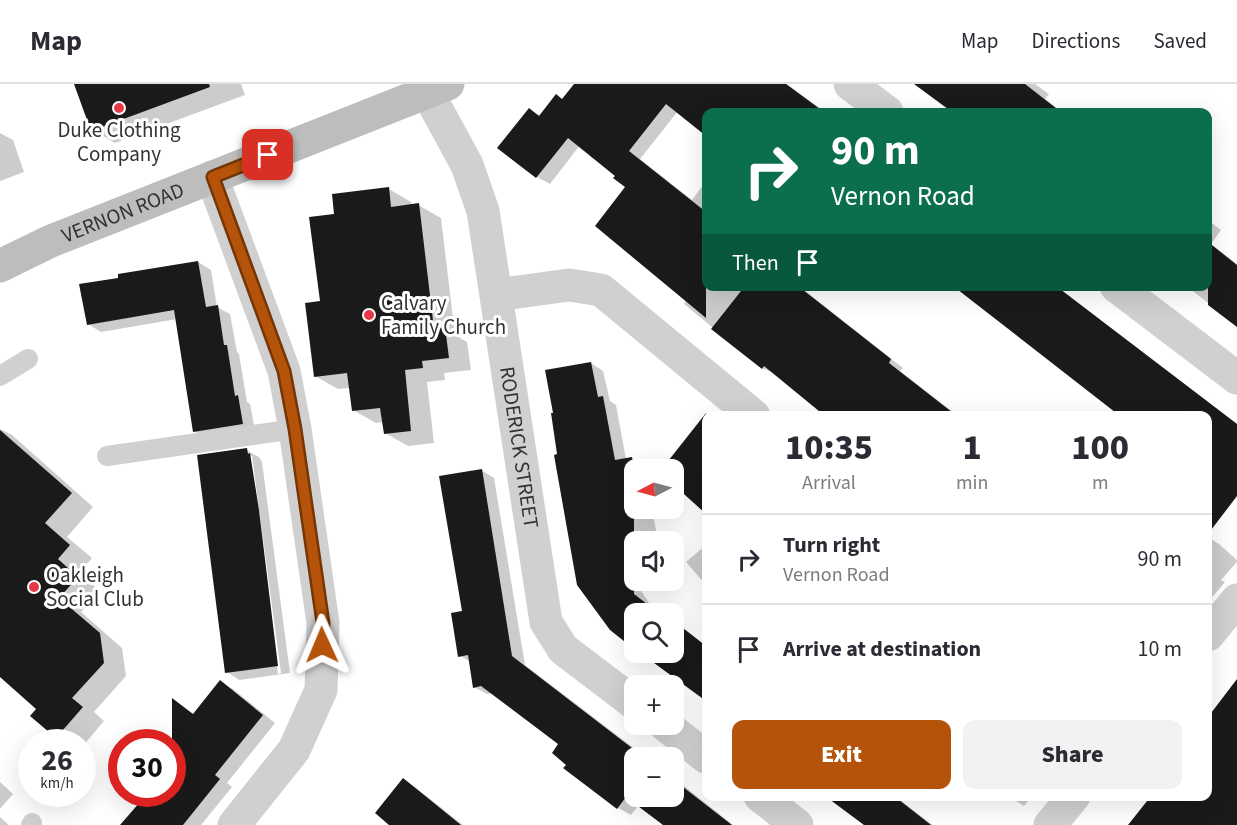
<!DOCTYPE html>
<meta charset="utf-8">
<style>
:root{--surface:#fff;--page:#f2f2f3;--text:#2b2b33;--muted:#7c7c81;--line:#e1e1e2;--accent:#b45309}
body{margin:0;font-family:"Source Sans 3",sans-serif;background:var(--page);color:var(--text);height:100vh;display:flex;flex-direction:column;font-size:22px;white-space:nowrap}
*{box-sizing:border-box;margin:0}
p{font-size:20px;color:var(--muted)}
.icon{flex:none;width:33px;height:33px;fill:none;stroke:currentColor;stroke-width:2;stroke-linecap:round;stroke-linejoin:round}
.map{position:relative;flex:1;overflow:hidden}
.sheet{position:absolute;left:702px;top:327px;width:510px;height:390px;display:flex;flex-direction:column;background:var(--surface);border-radius:12px;box-shadow:0 6px 24px #0002}
.sheet>*{flex:none}
.banner{position:absolute;left:702px;top:24px;width:510px;height:183px;border-radius:12px;box-shadow:0 6px 24px #0002;background:#0b6e4f;color:#fff;overflow:hidden}
.needle{width:39px;rotate:264deg}
.fabs{position:absolute;left:624px;top:375px;display:grid;gap:12px}
.fabs a{display:grid;place-items:center;width:60px;height:60px;border-radius:12px;background:var(--surface);box-shadow:0 6px 24px #0002;font-size:30px}
.speed{position:absolute;left:18px;top:645px;display:flex;gap:12px;font-size:30px;font-weight:700;text-align:center}
.speed>*{display:grid;place-content:center;width:78px;height:78px;border-radius:50%;background:var(--surface);box-shadow:0 6px 24px #0002;line-height:1}
.speed small{font-size:15px;font-weight:400}
.speed .limit{border:9px solid #d22;background:#fff;color:#111}
.pin{position:absolute;display:grid;place-items:center;width:51px;height:51px;color:#fff;margin:-26px;border-radius:12px;box-shadow:0 3px 9px #0006}
.me{position:absolute;width:66px;margin:-33px;rotate:359deg;stroke-linejoin:round;filter:drop-shadow(0 0 4px #0008)}
.turn{display:flex;align-items:center;gap:21px;height:126px;padding:0 30px;font-size:27px}
.turn .icon{width:78px;height:78px;stroke-width:2.5}
.turn b{display:block;font-size:42px;line-height:51px}
.then{display:flex;align-items:center;height:57px;padding:0 30px;background:#0003;gap:12px;font-size:22px}
.eta{display:flex;justify-content:space-evenly;align-items:center;height:102px;text-align:center}
.eta b{font-size:36px;font-weight:800;line-height:42px}
.cta{display:flex;gap:12px;margin-top:auto;padding:12px 30px}
.cta a{flex:1;height:69px;border-radius:12px;background:var(--accent);color:#fff;font-size:24px;font-weight:800;line-height:69px;text-align:center}
.cta a+a{background:var(--page);color:var(--text)}
ul{padding:0;list-style:none}
li{display:flex;align-items:center;gap:18px;height:90px;padding:0 30px;border-top:2px solid var(--line)}
li div{flex:1}
li b{display:block;font-size:22px}
li em{font-style:normal}
header{display:flex;align-items:center;gap:36px;box-sizing:border-box;height:84px;padding:0 30px;background:var(--surface);border-bottom:2px solid var(--line)}
header strong{font-size:28px}
nav{display:flex;gap:33px;margin-inline-start:auto;font-size:21px}
.map>svg:first-child{display:block}
</style>
<header>
<strong>Map</strong>
<nav><a>Map</a><a>Directions</a><a>Saved</a></nav>
</header>
<div class="map">
<svg width="1237" height="741" viewBox="0 0 1237 741">
<rect width="100%" height="100%" fill="#fff"/>
<!-- shadow -->
<path fill="#0003" fill-rule="evenodd" d="M76,0H241L245,11L115,59L93,46Z
M576,0H787L825,28H706V50L678,27L640,75L692,116L706,97V202H799L903,284L900,287L958,332H828L776,290L762,284L684,220L686,216L627,103L617,91L580,61L550,100L537,93L500,63L529,26L541,32L563,16Z
M917,0H1035L1049,10L1045,15L1058,25L1056,28H955Z
M0,49L13,56L24,88L0,97Z
M389,105L411,118L412,122L418,121L441,134L455,251L467,258L471,286L444,289L445,296L427,298L434,359L408,362L385,349L384,338L376,339L353,326L350,304L338,305L315,292L321,219L336,131Z
M1208,136L1221,146L1211,160L1237,180V241L1186,202H1208Z
M198,178L211,186L217,223L230,230L237,268L239,270L247,318L250,320L255,347L207,354L194,347L177,235L101,248L88,240Z
M1056,202L1237,340V412L1208,388V332Z
M591,279L603,287L610,317L616,321L626,375L632,374L644,382L645,386H634V424H652L658,458H634V477L622,479L652,523L661,530H634V563L611,545L559,372Z
M0,345L12,351L93,423L67,453L92,474L79,489L100,507L81,528L122,564L126,592L94,628L104,637L82,663V658H67L57,653L32,632L39,624L1,592L0,594Z
M703,357L706,359V428L674,399V386Z
M246,366L259,373L262,378L290,589L239,596L227,588ZM249,372H252L281,589L278,590Z
M481,386L494,394L525,581L647,674H634V712H674V694L733,741H666L639,721L631,731L618,724L566,683L568,680L560,660L493,609L487,610L474,603L471,578L460,572Z
M1208,453L1219,460L1237,476V478L1221,496L1225,498L1208,518Z
M706,461V501L686,478Z
M674,538L706,562V617L642,568H674Z
M220,598L233,605L275,639L227,699L232,703L201,741H122L149,710H172Z
M1237,600V741H1131L1208,712V637Z
M404,696L415,703L463,741H392Z
M0,698L13,710L0,725Z
M829,712H903L900,716L933,741H866Z
M1008,712H1032L1024,722Z
M0,733L9,741H0Z"/>
<!-- building -->
<path fill="#1a1a1a" d="M74,0H209L210,3L91,47Z
M574,0H786L824,28H706V52L666,20L629,67L706,128V234L595,142L625,103L613,94L615,92L568,54L536,94L497,64L529,24L539,32L556,10L562,15Z
M914,0H1025L1061,28H952Z
M389,103L391,123L419,119L434,245L445,243L449,274L422,277L423,284L405,286L411,347L384,350L380,324L352,327L347,289L314,293L305,219L320,217L309,133L334,130L332,110Z
M1208,158L1237,181V243L1208,221Z
M198,177L206,223L218,221L224,261H227L235,312L238,311L243,340L193,348L174,226L87,241L79,200L118,194V190Z
M745,202H798L891,275L889,279L957,332H825L764,282L762,285L711,245Z
M953,202H1056L1237,340V412L1208,450V332H1120Z
M591,278L598,313L603,312L615,376L632,373L634,389V510L660,530H634V565L610,546L577,501L554,371L557,370L551,329H553L545,286Z
M706,329V430L674,401V386H661Z
M0,346L72,409L45,439L70,461L58,475L78,493L59,514L100,549L104,579L72,614L83,623L56,654L30,632L36,625L0,593Z
M247,364L248,370L250,369L259,426L278,582L225,589L197,371Z
M482,385L512,572L645,674H634V712H674V696L732,741H663L626,713L617,725L563,684L566,681L552,669L558,660L481,602L473,604L468,571L458,573L451,529L462,527L439,392Z
M674,537L706,562V617L639,568H674Z
M1237,595V741H1128L1151,712H1208V633Z
M220,596L263,631L215,691L220,695L183,741H120L147,710H172V614L193,630Z
M403,694L429,715L461,741H389L375,729Z
M825,712H894L931,741H864Z"/>
<g fill="none" stroke-linecap="round" stroke-linejoin="round">
<!-- lane -->
<path stroke="#d0d0d0" stroke-width="20" d="M0,292L28,275
M107,372L295,345
M31,741L32,739"/>
<!-- street -->
<g stroke="#d0d0d0" stroke-width="33">
<path id="s1" d="M423,0L467,81L483,127L546,538L563,565L634,619"/>
<path d="M850,0L887,28"/>
<path d="M212,93L284,287L295,345L323,539L321,606L294,666L234,741"/>
<path d="M1116,202L1237,294"/>
<path d="M496,211L569,201L601,206L754,332"/>
<path d="M1208,551L1237,516"/>
<path d="M664,640L706,673"/>
<path d="M760,712L797,741"/>
<path d="M1050,741L1074,712"/>
</g>
<!-- secondary -->
<path stroke="#bdbdbd" stroke-width="33" id="s2" d="M0,182L51,157L448,0"/>
</g>
<g fill="none" stroke-linecap="round" stroke-linejoin="round">
<defs>
<path id="route" d="M268,71L213,93L284,287L295,345L323,539L322,561"/>
</defs>
<!-- route casing -->
<use href="#route" stroke="#753606" stroke-width="15"/>
<!-- route -->
<use href="#route" stroke="#b45309" stroke-width="10"/>
</g>
<!-- markers -->
<g fill="#e63946" stroke="#fff" stroke-width="2">
<circle cx="119" cy="24" r="6"/>
<circle cx="369" cy="231" r="6"/>
<circle cx="34" cy="503" r="6"/>
</g>
<g text-anchor="middle" dominant-baseline="central" stroke-width="6" stroke-linejoin="round" paint-order="stroke">
<!-- poi labels -->
<g font-size="21" fill="#333" stroke="#fff" text-anchor="start">
<text x="119" y="46" text-anchor="middle">Duke Clothing<tspan x="119" dy="24">Company</tspan></text>
<text x="381" y="219">Calvary<tspan x="381" dy="24">Family Church</tspan></text>
<text x="46" y="491">Oakleigh<tspan x="46" dy="24">Social Club</tspan></text>
</g>
<!-- street labels -->
<g font-size="21" fill="#333" stroke="#fff">
<text stroke="none"><textPath href="#s2" startOffset="134">VERNON ROAD</textPath></text>
<text stroke="none"><textPath href="#s1" startOffset="380">RODERICK STREET</textPath></text>
</g>
</g>
</svg>
<div class="fabs">
<a><svg class="needle" viewBox="-14 -14 28 28"><path d="M0-13l5 13h-10z" fill="#e53935"/><path d="M0 13l5-13h-10z" fill="#7c7c81"/></svg></a>
<a><svg class="icon" aria-label="sound" viewBox="0 0 24 24"><path d="M4 9h4l5-4v14l-5-4H4zM17 9q2 3 0 6"/></svg></a>
<a><svg class="icon" aria-label="search" viewBox="0 0 24 24"><circle cx="10" cy="10" r="6"/><path d="M15 15l6 6"/></svg></a>
<a>+</a>
<a>−</a>
</div>
<div class="speed"><div>26<small>km/h</small></div><div class="limit">30</div></div>
<div class="pin" style="left:268px;top:71px;background:#d93025"><svg class="icon" aria-label="arrive" viewBox="0 0 24 24"><path d="M6 21V4h12l-3 4 3 4H6"/></svg></div>
<svg class="me" style="left:322px;top:561px" viewBox="-20 -20 40 40"><path d="M0-17L14 15 0 8-14 15z" fill="#b45309" stroke="#fff" stroke-width="4"/></svg>
<div class="banner">
<div class="turn"><svg class="icon" aria-label="right" viewBox="0 0 24 24"><path d="M7 20v-9h11M14 6l5 5-5 5"/></svg><div><b>90 m</b>Vernon Road</div></div>
<div class="then">Then<svg class="icon" aria-label="arrive" viewBox="0 0 24 24"><path d="M6 21V4h12l-3 4 3 4H6"/></svg></div>
</div>
<section class="sheet">
<div class="eta">
<div><b>10:35</b><p>Arrival</p></div>
<div><b>1</b><p>min</p></div>
<div><b>100</b><p>m</p></div>
</div>
<ul>
<li><svg class="icon" aria-label="right" viewBox="0 0 24 24"><path d="M7 20v-9h11M14 6l5 5-5 5"/></svg><div><b>Turn right</b><p>Vernon Road</p></div><em>90 m</em></li>
<li><svg class="icon" aria-label="arrive" viewBox="0 0 24 24"><path d="M6 21V4h12l-3 4 3 4H6"/></svg><div><b>Arrive at destination</b></div><em>10 m</em></li>
</ul>
<div class="cta"><a>Exit</a><a>Share</a></div>
</section>
</div>
